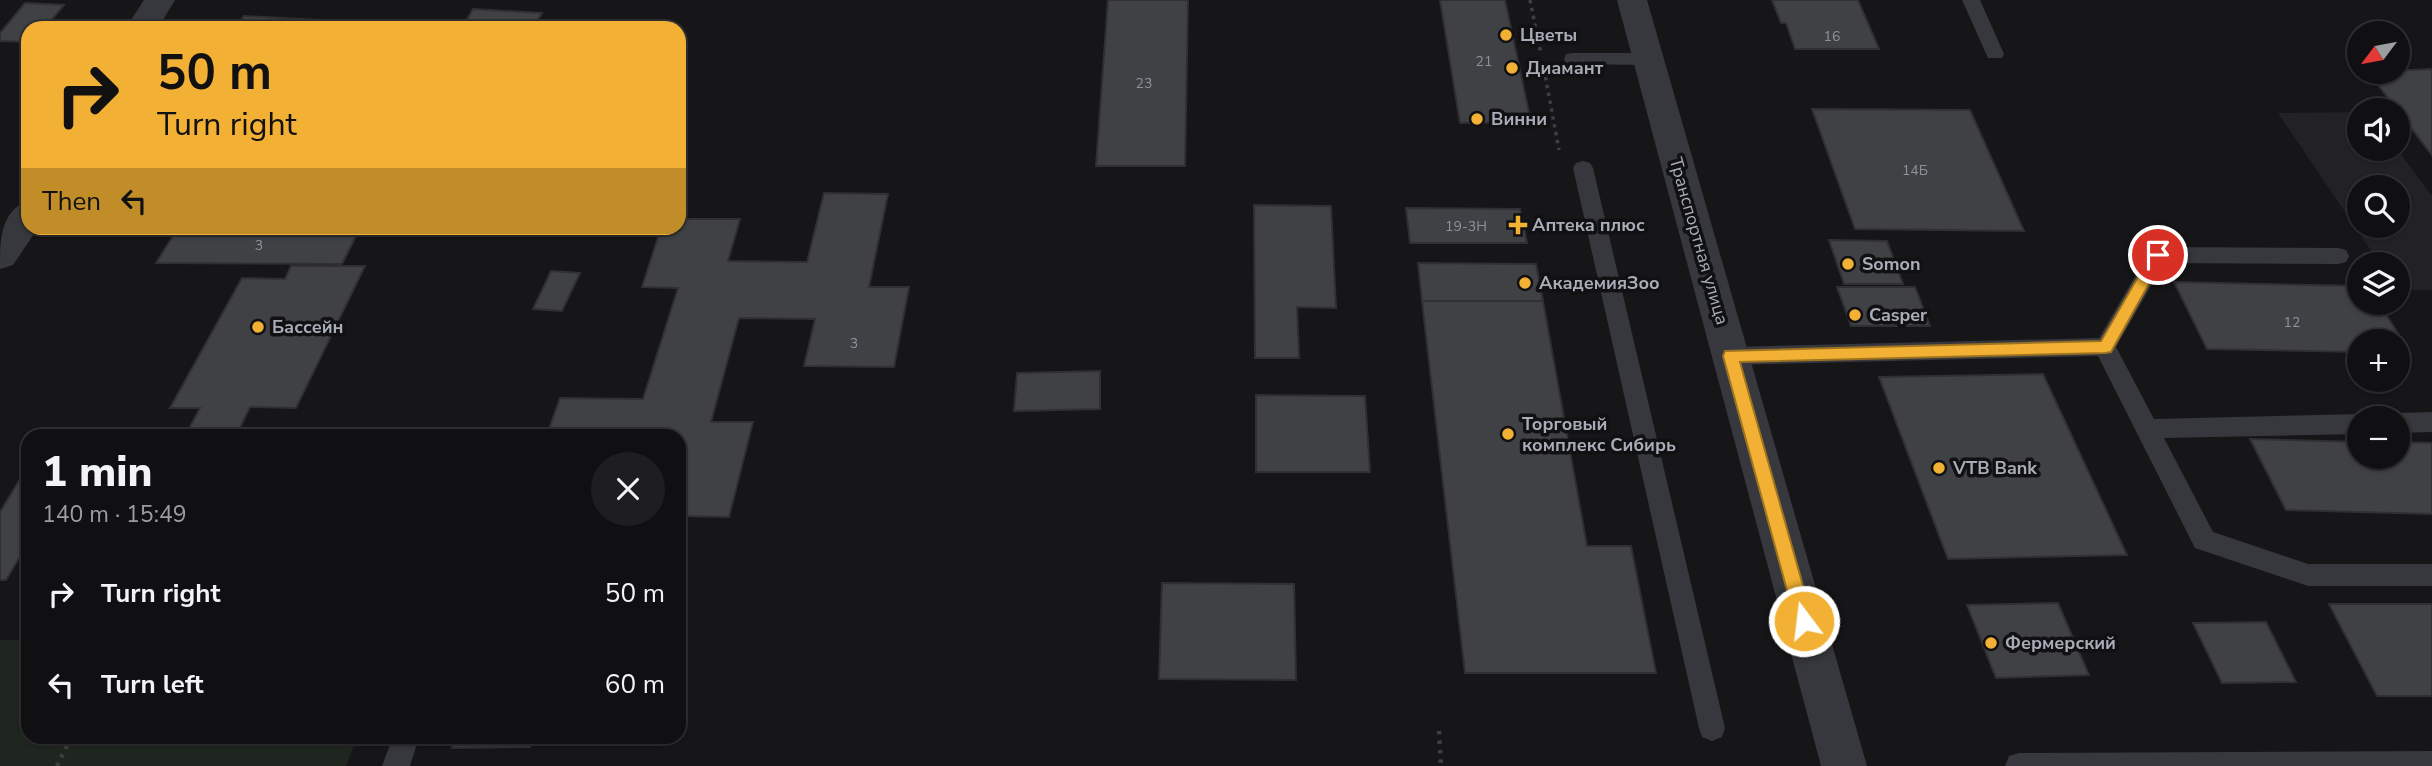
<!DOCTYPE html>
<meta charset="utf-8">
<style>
:root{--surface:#101012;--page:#1e1e20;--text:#f1f3f6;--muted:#9c9d9f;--line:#303032}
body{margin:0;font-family:"Nunito Sans",sans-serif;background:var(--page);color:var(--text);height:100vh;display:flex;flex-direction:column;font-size:26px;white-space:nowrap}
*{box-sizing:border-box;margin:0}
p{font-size:23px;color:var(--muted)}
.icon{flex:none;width:38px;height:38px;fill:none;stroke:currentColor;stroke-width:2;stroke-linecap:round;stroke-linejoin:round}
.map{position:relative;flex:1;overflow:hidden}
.details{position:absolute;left:21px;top:429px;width:665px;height:315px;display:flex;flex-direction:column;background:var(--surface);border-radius:21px;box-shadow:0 2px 5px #0004,0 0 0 2px var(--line)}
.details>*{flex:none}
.hud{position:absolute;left:21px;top:21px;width:665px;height:214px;border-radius:21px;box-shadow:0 2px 5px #0004,0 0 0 2px var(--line);background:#f2b134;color:#111;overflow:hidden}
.needle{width:46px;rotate:238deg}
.controls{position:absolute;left:2347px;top:21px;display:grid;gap:14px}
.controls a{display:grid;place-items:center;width:63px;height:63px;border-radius:50%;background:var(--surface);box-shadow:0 2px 5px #0004,0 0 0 2px var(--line);font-size:35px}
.pin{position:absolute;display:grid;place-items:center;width:60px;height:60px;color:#fff;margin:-30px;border:4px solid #fff;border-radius:50%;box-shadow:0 2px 7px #0007}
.me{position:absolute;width:77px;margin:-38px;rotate:345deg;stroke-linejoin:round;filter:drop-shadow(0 0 5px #0008)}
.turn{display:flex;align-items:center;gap:24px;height:147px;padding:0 21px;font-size:32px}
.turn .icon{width:91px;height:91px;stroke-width:2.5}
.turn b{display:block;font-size:49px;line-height:60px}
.then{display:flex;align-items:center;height:66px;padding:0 21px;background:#0003;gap:14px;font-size:26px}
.round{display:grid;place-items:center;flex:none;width:74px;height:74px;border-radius:37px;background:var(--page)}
.overview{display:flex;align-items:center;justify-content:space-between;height:119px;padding:0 21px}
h1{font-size:42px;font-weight:800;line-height:52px}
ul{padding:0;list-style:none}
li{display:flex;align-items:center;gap:21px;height:91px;padding:0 21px}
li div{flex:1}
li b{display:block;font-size:26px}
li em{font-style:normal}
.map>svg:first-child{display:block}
</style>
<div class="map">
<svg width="2432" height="766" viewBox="0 0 2432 766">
<rect width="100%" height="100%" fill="#161618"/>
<!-- built -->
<path fill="#222225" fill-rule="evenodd" d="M2359,112V149H2397L2432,196V290H2398V264H2380L2278,113ZM2359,187H2398V226H2359Z"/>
<!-- green -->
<path fill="#1e261f" d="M0,640H28V737H357L346,766H0Z"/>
<!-- building -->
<path fill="#404145" stroke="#303034" stroke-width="2" d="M1108,0H1188L1185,166H1096Z
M1440,0H1505L1531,122L1460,123Z
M1772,0H1858L1879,49H1795L1786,23H1781Z
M25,3L64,5L45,28H28V42L0,41V33Z
M473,9L542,13L533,28H462Z
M244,16L412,25L410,28H235Z
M2432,69V155L2368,72Z
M1812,109L1970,110L2024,231L1855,229Z
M824,193L888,194L869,287H909L894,367L804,366L815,319L739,318L711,422H753L729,517L679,516V436H521L522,432H548L560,398L643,399L678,288L642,287L661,228H679V219H740L728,261L807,262Z
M1254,205L1331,206L1336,308L1297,307L1299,358H1255Z
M1406,208L1520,209L1527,243H1410Z
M178,228H360L342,264L156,263Z
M1829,240L1887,241L1903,284H1844Z
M1418,263L1536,264L1543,301H1422Z
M291,266H365L296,408L250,407L236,436H166L170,429H189L200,408H170L242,278L285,279Z
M551,271L580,273L562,311L533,309Z
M2174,282L2359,286V303H2379L2410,353H2398V341H2359V352L2207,349Z
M1837,287H1915L1930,326H1851Z
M1422,301H1543L1587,546H1631L1656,673H1465Z
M1100,371V409L1014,411L1017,373Z
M2043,374L2127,555L1948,559L1879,377Z
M1256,395L1365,396L1370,472H1256Z
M2250,439L2359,442V457H2398V442L2432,443V514L2286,510Z
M28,466V543L6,580H0V512Z
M1162,583L1294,584L1296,680L1159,679Z
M2058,603L2089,675L1996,678L1967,605Z
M2329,604H2432V696H2377Z
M2266,622L2296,682L2222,683L2193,623Z
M456,737H533L530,747L452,748Z"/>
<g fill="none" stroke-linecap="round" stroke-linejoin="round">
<!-- path-far1 -->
<path stroke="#3d3f44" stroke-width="3.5" stroke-dasharray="3.5 4.5" stroke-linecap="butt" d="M1530,0L1541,54
M1544,69L1559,150"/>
<!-- path -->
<path stroke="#3d3f44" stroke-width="4.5" stroke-dasharray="3.5 6" stroke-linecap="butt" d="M1439,731L1441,766
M57,766L71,737"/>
<!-- service -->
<path fill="#37383d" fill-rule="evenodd" d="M1962,0H1980L2004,54L2002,58H1988Z
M1573,53H1648L1655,54L1657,59L1655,64L1648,65L1566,64L1564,59L1566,54Z
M1583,161L1590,163L1593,168L1725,728L1722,737L1712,741L1702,737L1699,728L1573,168L1576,163Z
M2158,247L2338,248L2346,250L2349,256L2346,262L2338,264L2164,263L2116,347L2154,419L2359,414L2367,417L2359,418V434L2164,438L2213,532L2308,564H2432V586H2308L2195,548L2098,356L1731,365L1723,362L1720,356L1723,350L1731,347L2099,338L2151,249Z
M2432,412V432L2398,433V418H2389L2398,413Z
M393,737H419L410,766H382Z
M2432,751V766H2005L2009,756L2019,753Z"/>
<!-- minor -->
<path fill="#37383d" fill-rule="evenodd" d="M144,0H175L158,28H126Z
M28,201V228H38L13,265L0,269C0,241 0,211 28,201Z"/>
<!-- tertiary -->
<path fill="#37383d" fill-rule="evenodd" d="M1617,0H1647L1867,766H1821Z"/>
</g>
<!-- route -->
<path fill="#f2b134" stroke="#9d7322" stroke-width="2" d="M2158,249L2165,255L2111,352L2105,353L1740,362L1813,621L1810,627L1804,630L1797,627L1723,356L1725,351L2101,341L2153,251Z"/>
<!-- markers -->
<g fill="#f2b134" stroke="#111113" stroke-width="2.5">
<circle cx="1506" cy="35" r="7"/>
<circle cx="1512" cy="68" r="7"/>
<circle cx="1477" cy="119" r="7"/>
<path d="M1514.5 214.5h7v7h7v7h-7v7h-7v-7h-7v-7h7z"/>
<circle cx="1848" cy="264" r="7"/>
<circle cx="1525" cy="283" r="7"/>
<circle cx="1855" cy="315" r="7"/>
<circle cx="258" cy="327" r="7"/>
<circle cx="1508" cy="434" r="7"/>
<circle cx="1939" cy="468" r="7"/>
<circle cx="1991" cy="643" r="7"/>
</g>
<g text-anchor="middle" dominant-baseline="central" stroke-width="7" stroke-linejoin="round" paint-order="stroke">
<!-- number labels -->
<g font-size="14" fill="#8e929b">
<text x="1832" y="36">16</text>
<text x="1484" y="61">21</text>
<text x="1144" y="83">23</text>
<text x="1915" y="170">14Б</text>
<text x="1466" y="226">19-3Н</text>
<text x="259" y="245">3</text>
<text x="2292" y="322">12</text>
<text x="854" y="343">3</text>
</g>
<!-- poi labels -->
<g font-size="18" font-weight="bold" fill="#a8adb8" stroke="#111113" text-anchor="start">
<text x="1520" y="35">Цветы</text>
<text x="1526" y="68">Диамант</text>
<text x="1491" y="119">Винни</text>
<text x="1532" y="225">Аптека плюс</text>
<text x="1862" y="264">Somon</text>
<text x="1539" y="283">АкадемияЗоо</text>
<text x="1869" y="315">Casper</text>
<text x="272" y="327">Бассейн</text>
<text x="1522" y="424">Торговый<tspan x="1522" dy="21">комплекс Сибирь</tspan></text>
<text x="1953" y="468">VTB Bank</text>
<text x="2005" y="643">Фермерский</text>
</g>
<!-- street labels -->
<g font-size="18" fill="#a8adb8" stroke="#111113">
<text transform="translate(1699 241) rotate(74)">Транспортная улица</text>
</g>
</g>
</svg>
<div class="controls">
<a><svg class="needle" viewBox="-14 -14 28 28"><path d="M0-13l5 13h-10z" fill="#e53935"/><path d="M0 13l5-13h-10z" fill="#9c9d9f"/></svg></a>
<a><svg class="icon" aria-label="sound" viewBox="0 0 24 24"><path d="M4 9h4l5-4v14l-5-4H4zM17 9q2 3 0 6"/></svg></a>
<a><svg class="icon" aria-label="search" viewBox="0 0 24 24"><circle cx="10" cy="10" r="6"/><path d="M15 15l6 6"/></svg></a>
<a><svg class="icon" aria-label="layers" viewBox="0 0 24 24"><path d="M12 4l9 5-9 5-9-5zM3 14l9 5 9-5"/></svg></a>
<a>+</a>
<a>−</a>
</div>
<div class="pin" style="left:2158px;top:255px;background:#d93025"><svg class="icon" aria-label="arrive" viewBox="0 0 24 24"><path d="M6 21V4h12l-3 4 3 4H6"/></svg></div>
<svg class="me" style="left:1804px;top:621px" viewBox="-20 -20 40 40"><circle r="17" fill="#f2b134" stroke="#fff" stroke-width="3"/><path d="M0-11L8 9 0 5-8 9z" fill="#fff"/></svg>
<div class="hud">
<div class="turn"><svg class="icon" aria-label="right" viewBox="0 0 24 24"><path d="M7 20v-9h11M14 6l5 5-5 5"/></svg><div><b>50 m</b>Turn right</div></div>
<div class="then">Then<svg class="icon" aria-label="left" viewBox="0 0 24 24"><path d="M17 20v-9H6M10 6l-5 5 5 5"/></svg></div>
</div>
<section class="details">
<div class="overview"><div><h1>1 min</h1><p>140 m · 15:49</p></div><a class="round"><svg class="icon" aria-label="close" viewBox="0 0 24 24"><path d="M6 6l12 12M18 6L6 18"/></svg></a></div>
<ul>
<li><svg class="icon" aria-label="right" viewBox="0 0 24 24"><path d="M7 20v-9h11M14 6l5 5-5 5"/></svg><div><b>Turn right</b></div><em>50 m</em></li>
<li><svg class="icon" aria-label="left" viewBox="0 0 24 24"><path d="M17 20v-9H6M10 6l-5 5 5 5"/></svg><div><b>Turn left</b></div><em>60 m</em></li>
</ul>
</section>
</div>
